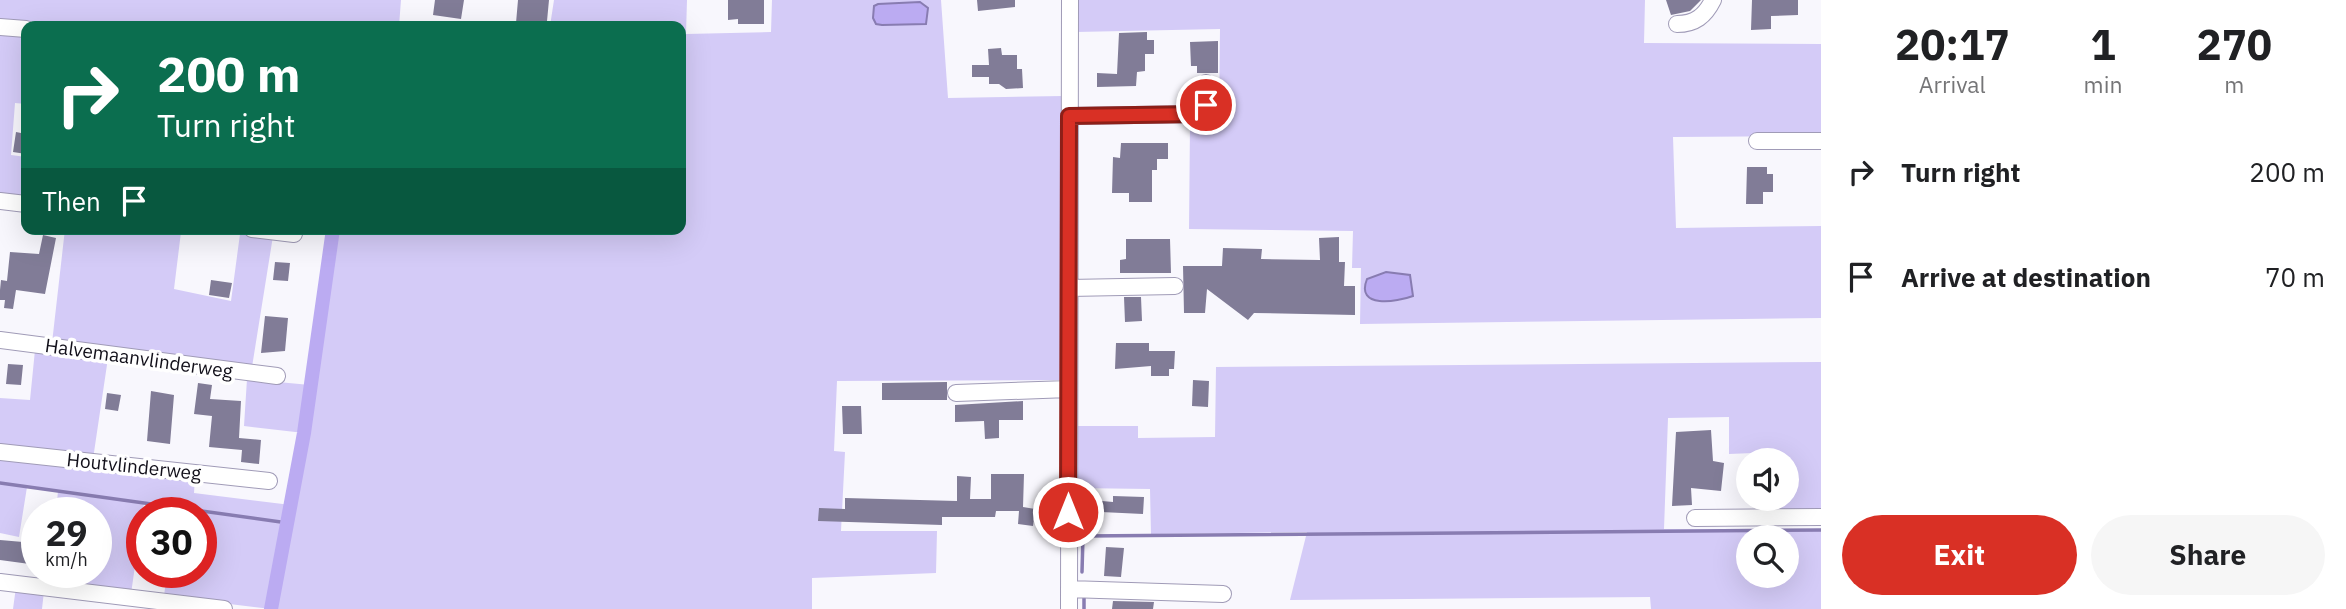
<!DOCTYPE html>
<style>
:root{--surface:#fff;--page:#f6f6f6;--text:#202124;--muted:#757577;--accent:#d93025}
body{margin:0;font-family:"IBM Plex Sans",sans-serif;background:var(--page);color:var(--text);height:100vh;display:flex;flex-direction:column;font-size:26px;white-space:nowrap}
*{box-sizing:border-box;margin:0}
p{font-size:23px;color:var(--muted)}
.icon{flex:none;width:38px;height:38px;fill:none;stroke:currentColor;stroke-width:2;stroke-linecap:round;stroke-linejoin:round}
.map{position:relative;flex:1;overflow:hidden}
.side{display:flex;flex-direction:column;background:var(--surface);width:525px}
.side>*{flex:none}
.top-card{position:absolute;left:21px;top:21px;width:665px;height:214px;border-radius:14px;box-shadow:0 7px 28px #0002;background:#0b6e4f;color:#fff;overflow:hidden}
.controls{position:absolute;left:1736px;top:448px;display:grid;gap:14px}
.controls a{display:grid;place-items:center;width:63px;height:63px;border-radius:50%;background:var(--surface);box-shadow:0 7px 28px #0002;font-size:35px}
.speed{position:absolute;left:21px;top:497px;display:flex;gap:14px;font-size:35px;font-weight:700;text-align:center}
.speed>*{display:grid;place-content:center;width:91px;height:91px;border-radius:50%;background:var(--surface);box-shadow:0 7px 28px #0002;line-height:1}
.speed small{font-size:18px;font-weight:400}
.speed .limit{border:10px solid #d22;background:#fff;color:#111}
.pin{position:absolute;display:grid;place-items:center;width:60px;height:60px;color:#fff;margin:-30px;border:4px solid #fff;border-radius:50%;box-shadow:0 2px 7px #0007}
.me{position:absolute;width:77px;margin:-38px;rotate:0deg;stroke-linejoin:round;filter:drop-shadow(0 0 5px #0008)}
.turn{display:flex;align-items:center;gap:24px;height:147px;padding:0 21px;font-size:32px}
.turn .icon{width:91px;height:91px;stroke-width:2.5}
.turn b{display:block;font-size:49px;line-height:60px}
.then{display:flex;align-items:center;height:66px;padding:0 21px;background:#0003;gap:14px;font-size:26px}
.eta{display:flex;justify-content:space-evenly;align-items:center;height:119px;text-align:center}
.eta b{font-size:42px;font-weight:700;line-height:49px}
.primary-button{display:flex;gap:14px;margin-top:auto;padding:14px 21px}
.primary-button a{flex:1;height:80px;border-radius:42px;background:var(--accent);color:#fff;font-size:28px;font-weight:700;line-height:80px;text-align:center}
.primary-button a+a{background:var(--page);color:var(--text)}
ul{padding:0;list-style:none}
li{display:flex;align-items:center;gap:21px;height:105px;padding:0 21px}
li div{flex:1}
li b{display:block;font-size:26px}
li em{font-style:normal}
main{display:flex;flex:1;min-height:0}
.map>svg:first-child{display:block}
</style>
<main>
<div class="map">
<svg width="1821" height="609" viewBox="0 0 1821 609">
<rect width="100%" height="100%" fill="#f8f7fd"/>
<!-- green -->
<path fill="#d4cbf7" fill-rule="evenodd" d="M0,0H401L399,26H140L0,20Z
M554,0H687L686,34L771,32L772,0H941L948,98L1063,96L1065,380L837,381L834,451L845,452L841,531H937L936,573L812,578V609H276L308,434L337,229H681V26H550Z
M1075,0H1645L1644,43L1821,44V136L1673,137L1676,228L1821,226V318L1360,324L1361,268H1352L1353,231L1189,229L1190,124L1219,123L1220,29L1076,32Z
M0,34L26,36V104L15,103L11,155L26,157V199L0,195Z
M65,229L181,232L174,289L231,301L240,234L273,236L252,367L52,343Z
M35,350L108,358L93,459L0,448V398L30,400Z
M1821,362V512L1779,513V499H1787V460H1777V452L1729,454V417L1668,418L1664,529L1821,530V609H1651L1650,597L1290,600L1307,532L1151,534L1150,489L1074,488L1073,426H1138V438L1215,437L1216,367ZM1748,537H1787V576H1748Z
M247,379L310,385L304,433L244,426Z
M0,457L195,477L194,493L291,505L271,609L164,596L167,572H201V513H174V507L144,503L131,594L49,583L50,572H96V513H56L58,491L27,487L19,537L0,533Z
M16,587L44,591L42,609H13Z"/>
<!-- water -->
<path fill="#bbabf2" stroke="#887cb1" stroke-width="2" d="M920,2L928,8L926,24L882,25L876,24L873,18L874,6L878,4Z
M1386,272L1410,275L1413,296C1397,302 1355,309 1367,279Z"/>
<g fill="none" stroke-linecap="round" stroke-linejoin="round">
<!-- stream -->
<path stroke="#887cb1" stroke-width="3.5" d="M0,483L288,523
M1082,572L1083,536L1821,530
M1084,597V609"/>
<!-- canal -->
<path stroke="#bbabf2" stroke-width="14" d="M271,609L304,433L333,229"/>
</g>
<!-- building -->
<path fill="#817c97" d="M435,0H464L461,19L433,15Z
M518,0H549L547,21H543V26L516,23Z
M728,0H764V24H738V19L728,20Z
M977,0H1015V7L978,11Z
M1666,0H1701L1690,11L1671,15Z
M1752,0H1798V15L1771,16V29L1751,30Z
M1147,32V40H1154V54H1145V71L1137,72L1136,86L1097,87V73L1117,74L1119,33Z
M1218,41V73H1197V66H1191L1190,42Z
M1001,48L1002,55H1017V69H1022L1023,88L1006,89L999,84H989V77H972V65H989L988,49Z
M16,132L26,134V154L13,152Z
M1121,143H1168V159H1157V170H1152V202H1129V193H1112L1113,157L1120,158Z
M1747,167H1767V174H1773V192H1763V204H1746Z
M43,235L56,238L45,294L16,290L13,309L4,308L5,300H0V290L1,280L7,281L10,252L39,254Z
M1339,237V262H1345L1344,286H1355V315L1254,313L1248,320L1207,289L1205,313H1184L1183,266H1222L1223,248L1262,249L1261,259L1320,260L1319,238Z
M1126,239H1170L1171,273H1120V260L1126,259Z
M275,262L290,263L288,281L273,280Z
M211,280L232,283L229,298L209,295Z
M1124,297H1141L1142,321L1125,322Z
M265,316L288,318L285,351L261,353Z
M1116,343H1149V351H1175L1174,369H1169V376H1151V366L1115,369Z
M8,364L23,365L21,385L6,384Z
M1193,380L1209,381L1208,407L1192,406Z
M947,382V400H882V383Z
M198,383L212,385L210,399L241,401L239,438L261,440L259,464L241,462L242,450L209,447L212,416L194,414Z
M151,391L174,395L170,444L147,441Z
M107,393L121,395L118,411L105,409Z
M1023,401V420H999V438L985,439L984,421L955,422V405Z
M842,406H861L862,434H843Z
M1711,430L1713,461L1724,463L1721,491L1691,488L1692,505L1672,506L1676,432Z
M991,474H1024L1023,507L1035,509L1033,526L1018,524L1019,511H996L995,517H942V525L818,521L819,508L845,509V498L957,501V476L971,477L970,499H991Z
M1113,496L1144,497L1143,514L1101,512L1102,501L1113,502Z
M24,534L37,535V565L0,560V540L23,542Z
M1106,547L1124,548L1121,577L1104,576Z
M1113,601L1154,602L1153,609H1112Z"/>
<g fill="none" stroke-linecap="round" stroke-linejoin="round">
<defs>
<path id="minor" d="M1677,24C1695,24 1705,16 1713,0
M0,27L26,29
M1069,116L1200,114L1206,109V83
M1757,141H1821
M0,201L26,204
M252,229L294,234
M1069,288L1175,286
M0,340L277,376
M956,393L1069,389
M0,452L269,481
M1695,518L1821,517
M0,582L224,609
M1069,589L1223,594
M1069,609L1070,0"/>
</defs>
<!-- minor casing -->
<use href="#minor" stroke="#a09bb7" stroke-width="18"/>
<!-- minor -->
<use href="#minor" stroke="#fff" stroke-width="16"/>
</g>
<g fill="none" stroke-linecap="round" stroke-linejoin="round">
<defs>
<path id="route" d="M1068,512L1069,116L1200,114L1206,105"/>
</defs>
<!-- route casing -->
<use href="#route" stroke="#8d1f18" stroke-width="18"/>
<!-- route -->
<use href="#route" stroke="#d93025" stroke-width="12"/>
</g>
<g text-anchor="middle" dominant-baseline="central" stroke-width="7" stroke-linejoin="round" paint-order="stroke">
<!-- street labels -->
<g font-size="19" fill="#110f19" stroke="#fff">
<text transform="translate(139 358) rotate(8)">Halvemaanvlinderweg</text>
<text transform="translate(134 466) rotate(6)">Houtvlinderweg</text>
</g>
</g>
</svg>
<div class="controls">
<a><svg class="icon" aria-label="sound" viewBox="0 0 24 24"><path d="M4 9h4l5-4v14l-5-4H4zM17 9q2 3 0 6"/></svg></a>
<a><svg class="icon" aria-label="search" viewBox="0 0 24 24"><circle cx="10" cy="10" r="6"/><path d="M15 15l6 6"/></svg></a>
</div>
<div class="speed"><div>29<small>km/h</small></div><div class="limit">30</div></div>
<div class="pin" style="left:1206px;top:105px;background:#d93025"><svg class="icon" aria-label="arrive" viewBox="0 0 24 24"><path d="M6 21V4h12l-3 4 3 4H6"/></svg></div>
<svg class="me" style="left:1068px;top:512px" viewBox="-20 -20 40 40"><circle r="17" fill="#d93025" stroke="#fff" stroke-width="3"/><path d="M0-11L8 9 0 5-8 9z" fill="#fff"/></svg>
<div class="top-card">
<div class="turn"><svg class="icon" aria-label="right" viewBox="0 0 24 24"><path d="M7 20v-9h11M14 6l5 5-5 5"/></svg><div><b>200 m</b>Turn right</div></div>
<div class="then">Then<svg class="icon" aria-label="arrive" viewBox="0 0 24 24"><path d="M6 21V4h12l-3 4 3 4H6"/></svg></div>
</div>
</div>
<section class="side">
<div class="eta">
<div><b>20:17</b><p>Arrival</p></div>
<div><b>1</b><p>min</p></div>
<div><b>270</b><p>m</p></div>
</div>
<ul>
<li><svg class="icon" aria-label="right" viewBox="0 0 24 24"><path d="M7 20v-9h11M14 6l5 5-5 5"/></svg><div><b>Turn right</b></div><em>200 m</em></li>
<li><svg class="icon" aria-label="arrive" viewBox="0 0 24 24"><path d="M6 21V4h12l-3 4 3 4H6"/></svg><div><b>Arrive at destination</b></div><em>70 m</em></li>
</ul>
<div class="primary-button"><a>Exit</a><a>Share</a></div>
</section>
</main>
